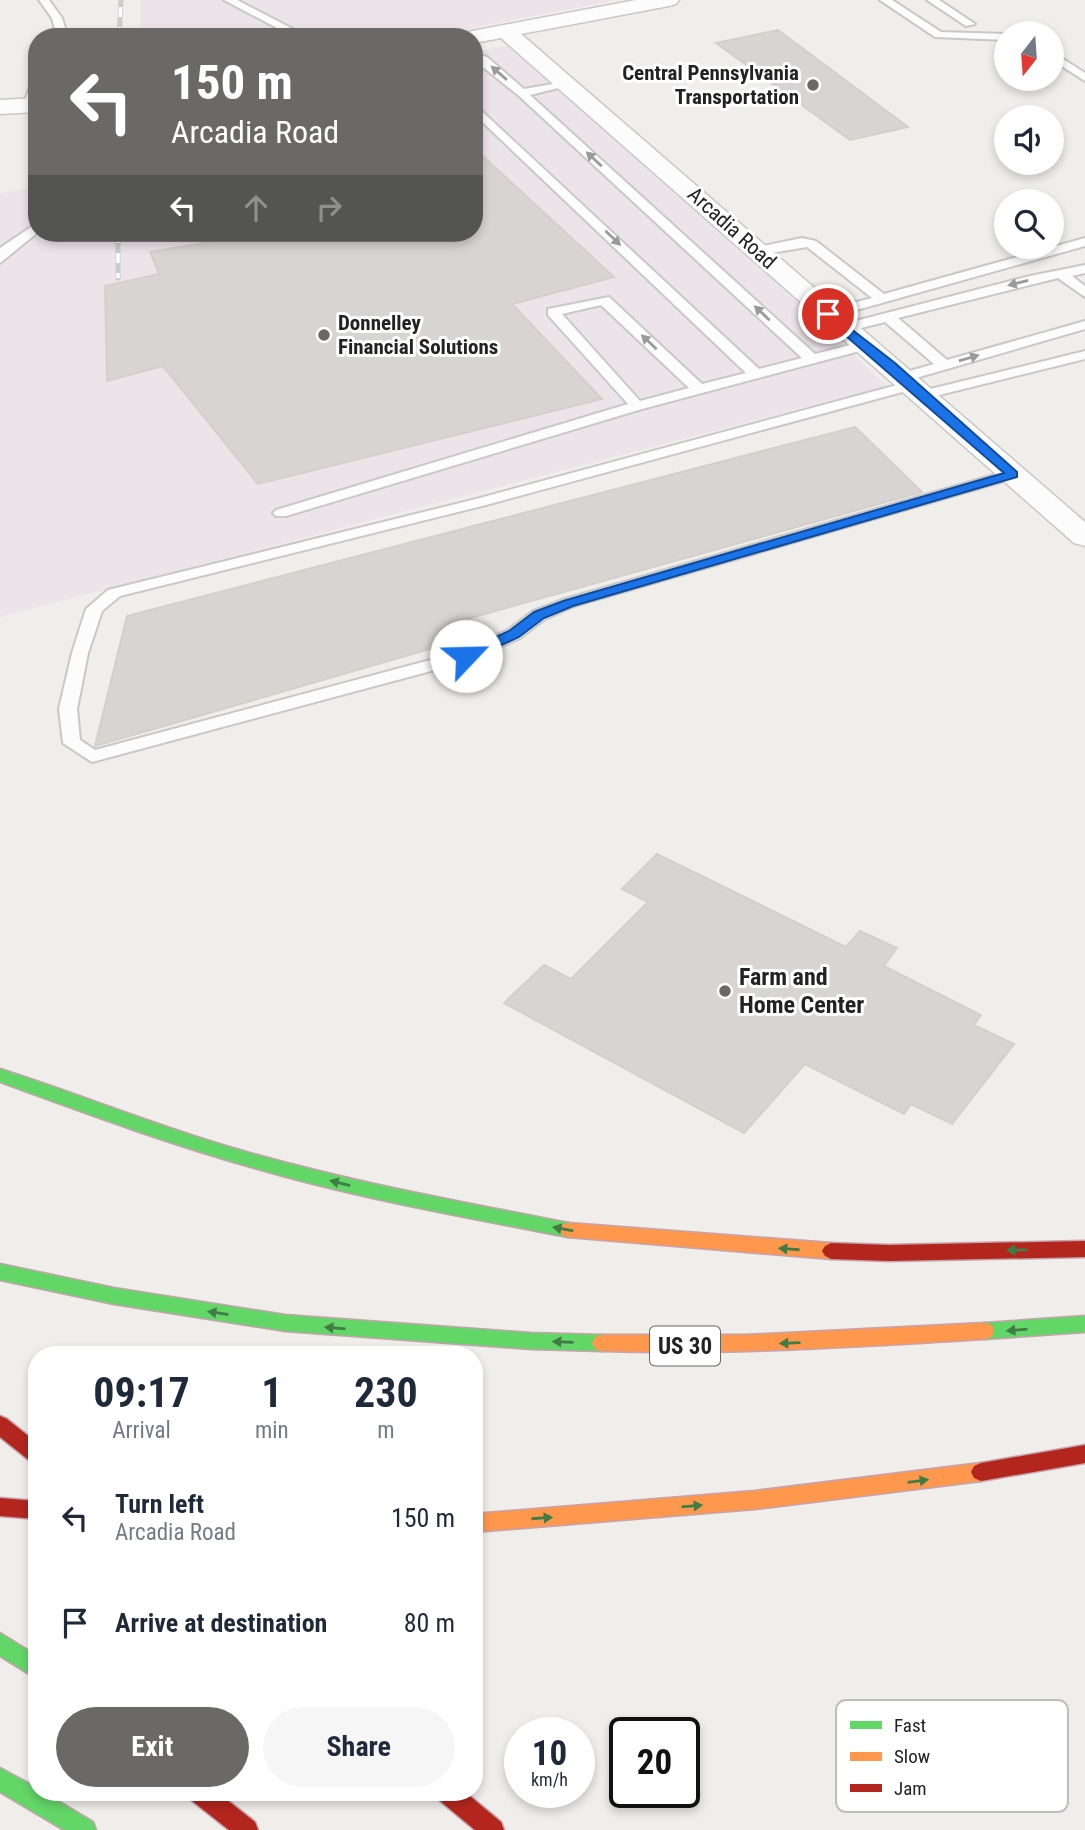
<!DOCTYPE html>
<style>
:root{--surface:#fff;--page:#f6f6f7;--text:#1f2937;--muted:#747a83;--accent:#6a6968}
body{margin:0;font-family:"Roboto Condensed",sans-serif;background:var(--page);color:var(--text);height:100vh;display:flex;flex-direction:column;font-size:26px;white-space:nowrap}
*{box-sizing:border-box;margin:0}
p{font-size:23px;color:var(--muted)}
.icon{flex:none;width:38px;height:38px;fill:none;stroke:currentColor;stroke-width:2;stroke-linecap:round;stroke-linejoin:round}
.map{position:relative;flex:1;overflow:hidden}
.sheet{position:absolute;left:28px;top:1346px;width:455px;height:455px;display:flex;flex-direction:column;background:var(--surface);border-radius:28px;box-shadow:0 4px 10px #0003}
.sheet>*{flex:none}
.guide{position:absolute;left:28px;top:28px;width:455px;height:214px;border-radius:28px;box-shadow:0 4px 10px #0003;background:#6a6968;color:#fff;overflow:hidden}
.needle{width:46px;rotate:197deg}
.tools{position:absolute;left:994px;top:21px;display:grid;gap:14px}
.tools a{display:grid;place-items:center;width:70px;height:70px;border-radius:50%;background:var(--surface);box-shadow:0 4px 10px #0003;font-size:35px}
.speed{position:absolute;left:504px;top:1717px;display:flex;gap:14px;font-size:35px;font-weight:700;text-align:center}
.speed>*{display:grid;place-content:center;width:91px;height:91px;border-radius:50%;background:var(--surface);box-shadow:0 4px 10px #0003;line-height:1}
.speed small{font-size:18px;font-weight:400}
.speed .limit{border:4px solid #111;border-radius:10px;background:#fff;color:#111}
.pin{position:absolute;display:grid;place-items:center;width:60px;height:60px;color:#fff;margin:-30px;border:4px solid #fff;border-radius:50%;box-shadow:0 2px 7px #0007}
.me{position:absolute;width:77px;margin:-38px;rotate:66deg;stroke-linejoin:round;filter:drop-shadow(0 0 5px #0008)}
.turn{display:flex;align-items:center;gap:24px;height:147px;padding:0 28px;font-size:32px}
.turn .icon{width:91px;height:91px;stroke-width:2.5}
.turn b{display:block;font-size:49px;line-height:60px}
.lanes{display:flex;align-items:center;height:66px;padding:0 28px;background:#0003;justify-content:center;gap:35px;direction:ltr}
.lanes .off{opacity:.35}
.eta{display:flex;justify-content:space-evenly;align-items:center;height:119px;text-align:center}
.eta b{font-size:42px;font-weight:700;line-height:49px}
.cta{display:flex;gap:14px;margin-top:auto;padding:14px 28px}
.cta a{flex:1;height:80px;border-radius:42px;background:var(--accent);color:#fff;font-size:28px;font-weight:700;line-height:80px;text-align:center}
.cta a+a{background:var(--page);color:var(--text)}
ul{padding:0;list-style:none}
li{display:flex;align-items:center;gap:21px;height:105px;padding:0 28px}
li div{flex:1}
li b{display:block;font-size:26px}
li em{font-style:normal}
.map>svg:first-child{display:block}
</style>
<div class="map">
<svg width="1085" height="1830" viewBox="0 0 1085 1830">
<rect width="100%" height="100%" fill="#f0eeeb"/>
<!-- industrial -->
<path fill="#ede4e9" d="M141,0H618L424,37H140Z
M520,43L887,386L0,617V193L37,187V233H474V52Z"/>
<!-- building -->
<path fill="#d7d4d2" stroke="#d3d0cc" stroke-width="2" d="M778,30L908,127L850,140L716,43Z
M474,148L614,277L512,304L602,399L258,484L163,366L107,381L105,286L159,274L150,252L216,241L210,233H474Z
M855,427L922,492L449,624L461,640L95,746L127,616Z
M657,854L846,947L860,931L897,948L884,966L981,1015L974,1025L1014,1044L952,1124L911,1104L904,1114L805,1064L744,1133L504,1003L544,965L571,979L648,902L622,889Z"/>
<g fill="none" stroke-linecap="round" stroke-linejoin="round">
<defs>
<path id="lane" d="M39,0H49L62,18L68,37H57L52,18Z
M224,0H237L308,37H294Z
M880,0H892L941,32L1006,34V40L935,37Z
M927,0H939L975,24L966,26Z
M1052,52L1085,73V81L1052,60Z
M474,53L487,57L524,89L570,81V85L530,95L815,354L866,341L873,345L871,348L642,409L286,516H276L273,513L276,510L628,404L548,315V309L609,297L702,384L746,373L474,114V104L759,369L802,358L518,95L474,60ZM601,305L689,388L640,401L562,314Z
M37,81L35,106L25,108L23,106L31,84Z
M37,223V233L0,263V248Z
M802,238L816,241L884,294L1085,238V246L828,318L823,317V311L872,298L807,247L759,255L753,251L754,248Z
M1085,265V273L1072,276L1085,286V297L1058,278L898,318L947,360L1085,321V329L909,380H899L897,377L899,374L934,364L885,322L845,332L838,328L840,325L1030,276Z
M1085,351V359L923,399L916,395L918,392Z
M912,381L919,385L917,388L486,505L120,596L102,611L88,653L77,709L80,740L95,750L460,652L508,630L533,611L562,600L1008,471H1018L1021,474L1018,477L574,606L545,619L520,638L472,660L92,762L63,743L59,709L72,653L86,609L108,590L476,499Z"/>
<path id="street" d="M636,0H679L676,4L669,6L521,34L1085,522V546L1074,543L501,38L474,43V37H462L465,33L472,31Z
M37,98V112L0,114V100Z"/>
<path id="fast" d="M0,1069C79,1094 156,1126 236,1149C345,1181 457,1201 568,1223L574,1225L577,1230L574,1235L568,1237C469,1218 369,1200 272,1173C180,1148 90,1115 0,1082Z
M0,1264L114,1288L285,1315L531,1333L602,1335L609,1337L612,1343L609,1349L602,1351L531,1349L285,1331L114,1304L0,1280Z
M1085,1316V1332L985,1339L978,1337L976,1331L978,1325L985,1323Z
M0,1633L37,1656V1679L0,1656Z
M0,1768L37,1788V1792H43L93,1822L96,1830H64L0,1792Z"/>
<path id="slow" d="M568,1223L831,1243L837,1246L840,1251L837,1256L831,1259L568,1237L562,1235L559,1230L562,1225Z
M985,1323L992,1325L994,1331L992,1337L985,1339C857,1347 730,1355 602,1351L595,1349L592,1343L595,1337L602,1335H746Z
M981,1463L988,1466L991,1472L988,1478L981,1481L755,1509L474,1532V1514L755,1491Z"/>
<path id="jam" d="M1085,1241V1257L889,1261L831,1259L825,1256L822,1251L825,1246L831,1243L889,1245Z
M0,1416L7,1419L37,1443V1464L30,1461L0,1437Z
M1085,1445V1463L981,1481L974,1478L971,1472L974,1466L981,1463Z
M0,1498L37,1501V1519L0,1516Z
M188,1792H217L255,1822L258,1830H229L191,1800Z
M436,1792H465L501,1822L504,1830H475L439,1800Z"/>
</defs>
<!-- lane casing -->
<use href="#lane" stroke="#c9c8c7" stroke-width="4"/>
<!-- street casing -->
<use href="#street" stroke="#c9c8c7" stroke-width="3"/>
<!-- fast casing -->
<use href="#fast" stroke="#c5a2ac" stroke-width="3"/>
<!-- slow casing -->
<use href="#slow" stroke="#c5a2ac" stroke-width="3"/>
<!-- jam casing -->
<use href="#jam" stroke="#c5a2ac" stroke-width="3"/>
<!-- lane -->
<use href="#lane" fill="#fdfcfc" fill-rule="evenodd"/>
<!-- street -->
<use href="#street" fill="#fdfcfc" fill-rule="evenodd"/>
<!-- fast -->
<use href="#fast" fill="#63d668" fill-rule="evenodd"/>
<!-- slow -->
<use href="#slow" fill="#ff974d" fill-rule="evenodd"/>
<!-- jam -->
<use href="#jam" fill="#b3261e" fill-rule="evenodd"/>
<defs>
<path id="rail" d="M119,37L121,0
M118,233V278"/>
</defs>
<!-- rail casing -->
<use href="#rail" stroke="#ccc" stroke-width="5"/>
<!-- rail -->
<use href="#rail" stroke="#fff" stroke-width="3.5" stroke-dasharray="10" stroke-linecap="butt"/>
</g>
<!-- one-way arrows -->
<defs><path id="oneway-solid" d="M-6-.8H1V-3.2L6.5 0L1 3.2V.8H-6Z" transform="scale(1.75)"/></defs>
<g fill="#9a9a9a">
<use href="#oneway-solid" transform="translate(499 73) rotate(-139)"/>
<use href="#oneway-solid" transform="translate(594 159) rotate(-137)"/>
<use href="#oneway-solid" transform="translate(613 238) rotate(44)"/>
<use href="#oneway-solid" transform="translate(1018 283) rotate(166)"/>
<use href="#oneway-solid" transform="translate(762 313) rotate(-137)"/>
<use href="#oneway-solid" transform="translate(649 342) rotate(-137)"/>
<use href="#oneway-solid" transform="translate(969 358) rotate(-16)"/>
</g>
<g fill="#427c45">
<use href="#oneway-solid" transform="translate(340 1183) rotate(-166)"/>
<use href="#oneway-solid" transform="translate(563 1229) rotate(-170)"/>
<use href="#oneway-solid" transform="translate(789 1249) rotate(-176)"/>
<use href="#oneway-solid" transform="translate(1017 1250) rotate(179)"/>
<use href="#oneway-solid" transform="translate(218 1313) rotate(-171)"/>
<use href="#oneway-solid" transform="translate(335 1328) rotate(-175)"/>
<use href="#oneway-solid" transform="translate(1017 1330) rotate(175)"/>
<use href="#oneway-solid" transform="translate(563 1342) rotate(-178)"/>
<use href="#oneway-solid" transform="translate(790 1343) rotate(178)"/>
<use href="#oneway-solid" transform="translate(918 1481) rotate(-7)"/>
<use href="#oneway-solid" transform="translate(692 1506) rotate(-5)"/>
<use href="#oneway-solid" transform="translate(542 1518) rotate(-4)"/>
</g>
<!-- route -->
<path fill="#1a73e8" stroke="#114b97" stroke-width="2" d="M828,311L895,363L1017,472V477L573,606L544,618L519,637L471,659H461V653L509,631L534,612L563,601L1004,473L824,317L823,314Z"/>
<!-- markers -->
<g fill="#6a6968" stroke="#fff" stroke-width="2.5">
<circle cx="813" cy="85" r="7"/>
<circle cx="324" cy="335" r="7"/>
<circle cx="725" cy="991" r="7"/>
</g>
<g text-anchor="middle" dominant-baseline="central" stroke-width="6" stroke-linejoin="round" paint-order="stroke">
<!-- far-poi labels -->
<g font-size="21" font-weight="bold" fill="#222" stroke="#fff" text-anchor="end">
<text x="799" y="73">Central Pennsylvania<tspan x="799" dy="24">Transportation</tspan></text>
<text x="338" y="323" text-anchor="start">Donnelley<tspan x="338" dy="24">Financial Solutions</tspan></text>
</g>
<!-- far-street labels -->
<g font-size="21" fill="#222" stroke="#fff">
<text transform="translate(732 228) rotate(42)">Arcadia Road</text>
</g>
<!-- shield labels -->
<rect fill="#fff" stroke="#646464" stroke-width="2" x="650" y="1326.5" width="70" height="39" rx="5"/>
<g font-size="23" font-weight="bold" fill="#222">
<text x="685" y="1346">US 30</text>
</g>
<!-- poi labels -->
<g font-size="24" font-weight="bold" fill="#222" stroke="#fff" text-anchor="start">
<text x="739" y="977">Farm and<tspan x="739" dy="28">Home Center</tspan></text>
</g>
</g>
<!-- legend -->
<rect x="836" y="1700" width="232" height="112" rx="10" fill="#fff" stroke="#bdbdbd" stroke-width="2"/>
<rect x="850" y="1721" width="32" height="8" fill="#63d668"/>
<rect x="850" y="1752" width="32" height="9" fill="#ff974d"/>
<rect x="850" y="1784" width="32" height="8" fill="#b3261e"/>
<g font-size="19" fill="#222">
<text x="894" y="1732">Fast</text>
<text x="894" y="1763">Slow</text>
<text x="894" y="1795">Jam</text>
</g>
</svg>
<div class="tools">
<a><svg class="needle" viewBox="-14 -14 28 28"><path d="M0-13l5 13h-10z" fill="#e53935"/><path d="M0 13l5-13h-10z" fill="#747a83"/></svg></a>
<a><svg class="icon" aria-label="sound" viewBox="0 0 24 24"><path d="M4 9h4l5-4v14l-5-4H4zM17 9q2 3 0 6"/></svg></a>
<a><svg class="icon" aria-label="search" viewBox="0 0 24 24"><circle cx="10" cy="10" r="6"/><path d="M15 15l6 6"/></svg></a>
</div>
<div class="speed"><div>10<small>km/h</small></div><div class="limit">20</div></div>
<div class="pin" style="left:828px;top:314px;background:#d93025"><svg class="icon" aria-label="arrive" viewBox="0 0 24 24"><path d="M6 21V4h12l-3 4 3 4H6"/></svg></div>
<svg class="me" style="left:466px;top:656px" viewBox="-20 -20 40 40"><circle r="19" fill="#fff"/><path d="M0-13L10 11 0 6-10 11z" fill="#1a73e8"/></svg>
<div class="guide">
<div class="turn"><svg class="icon" aria-label="left" viewBox="0 0 24 24"><path d="M17 20v-9H6M10 6l-5 5 5 5"/></svg><div><b>150 m</b>Arcadia Road</div></div>
<div class="lanes"><svg class="icon" aria-label="left" viewBox="0 0 24 24"><path d="M17 20v-9H6M10 6l-5 5 5 5"/></svg><svg class="icon off" aria-label="ahead" viewBox="0 0 24 24"><path d="M12 20V5M6 11l6-6 6 6"/></svg><svg class="icon off" aria-label="right" viewBox="0 0 24 24"><path d="M7 20v-9h11M14 6l5 5-5 5"/></svg></div>
</div>
<section class="sheet">
<div class="eta">
<div><b>09:17</b><p>Arrival</p></div>
<div><b>1</b><p>min</p></div>
<div><b>230</b><p>m</p></div>
</div>
<ul>
<li><svg class="icon" aria-label="left" viewBox="0 0 24 24"><path d="M17 20v-9H6M10 6l-5 5 5 5"/></svg><div><b>Turn left</b><p>Arcadia Road</p></div><em>150 m</em></li>
<li><svg class="icon" aria-label="arrive" viewBox="0 0 24 24"><path d="M6 21V4h12l-3 4 3 4H6"/></svg><div><b>Arrive at destination</b></div><em>80 m</em></li>
</ul>
<div class="cta"><a>Exit</a><a>Share</a></div>
</section>
</div>
